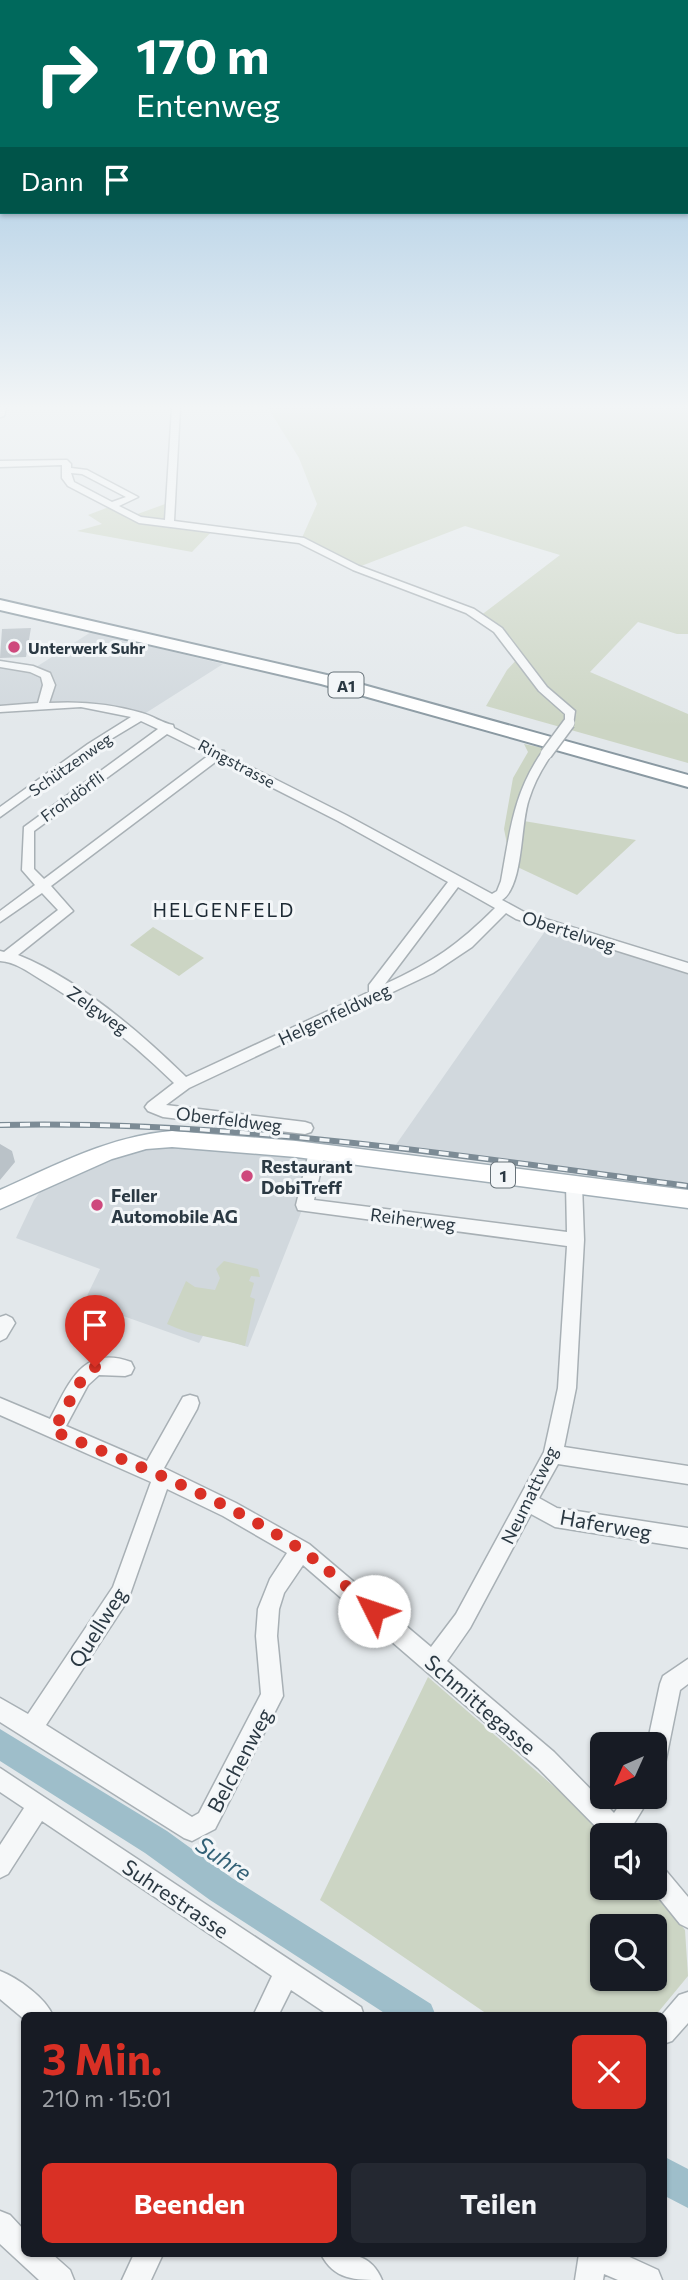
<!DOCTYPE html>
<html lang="de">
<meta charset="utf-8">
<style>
:root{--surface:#171b24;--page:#242831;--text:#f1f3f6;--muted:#9ea1a6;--accent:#d93025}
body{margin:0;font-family:Commissioner,sans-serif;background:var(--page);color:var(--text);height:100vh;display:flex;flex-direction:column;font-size:26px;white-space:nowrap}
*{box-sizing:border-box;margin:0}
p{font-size:23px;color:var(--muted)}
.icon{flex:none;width:38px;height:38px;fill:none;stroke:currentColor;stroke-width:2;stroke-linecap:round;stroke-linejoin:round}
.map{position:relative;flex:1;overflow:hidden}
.panel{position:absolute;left:21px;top:2012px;width:646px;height:245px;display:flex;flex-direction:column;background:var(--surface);border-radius:10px;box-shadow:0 2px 5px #0004}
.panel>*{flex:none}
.guide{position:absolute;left:0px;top:0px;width:690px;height:214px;box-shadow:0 2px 5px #0004;background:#00695c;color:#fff;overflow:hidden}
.needle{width:46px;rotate:225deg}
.fabs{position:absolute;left:590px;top:1732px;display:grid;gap:14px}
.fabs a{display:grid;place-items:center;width:77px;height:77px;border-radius:10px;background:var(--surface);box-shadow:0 2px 5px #0004;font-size:35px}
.pin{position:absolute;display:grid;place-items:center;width:60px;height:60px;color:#fff;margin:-72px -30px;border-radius:50% 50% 50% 0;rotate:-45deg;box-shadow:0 0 7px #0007}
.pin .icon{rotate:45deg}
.me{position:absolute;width:77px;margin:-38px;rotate:311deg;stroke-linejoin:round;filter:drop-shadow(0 0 5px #0008)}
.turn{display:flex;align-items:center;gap:24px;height:147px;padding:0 21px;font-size:32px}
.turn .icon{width:91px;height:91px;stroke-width:2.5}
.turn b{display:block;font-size:49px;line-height:60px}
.then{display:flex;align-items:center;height:66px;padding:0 21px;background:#0003;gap:14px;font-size:26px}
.round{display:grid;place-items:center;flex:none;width:74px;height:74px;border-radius:10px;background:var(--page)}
.headline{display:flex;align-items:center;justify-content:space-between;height:119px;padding:0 21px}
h1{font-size:42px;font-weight:700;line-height:52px;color:var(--accent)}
.button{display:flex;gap:14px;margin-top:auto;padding:14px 21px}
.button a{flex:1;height:80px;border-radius:10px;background:var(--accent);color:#fff;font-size:28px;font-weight:700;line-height:80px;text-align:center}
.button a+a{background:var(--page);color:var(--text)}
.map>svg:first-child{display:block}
</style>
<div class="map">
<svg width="688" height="2280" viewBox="0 0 688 2280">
<rect width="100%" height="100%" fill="#e3e8eb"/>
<!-- built -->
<path fill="#d1d8dd" d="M91,632L223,664L141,716L93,705L0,709V664L33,669Z
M548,927L688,968V1185L395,1146Z
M127,1145L317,1152L304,1205L248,1347L204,1334L199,1343L84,1302L100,1269L16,1238L34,1200L53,1175Z"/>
<!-- green -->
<path fill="#ccd5c4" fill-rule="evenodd" d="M268,408H688V634H677L638,622L590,672L688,714V763L486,706L507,670L519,657L480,616L560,555L465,526L356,568L301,540L317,504L299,458Z
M168,503L166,519L162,521L214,529L192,552L77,531L102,524L88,515L109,507L137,519L132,516Z
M524,744L543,748L546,754L518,820L636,840L577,895L511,864L504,829L513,778L528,752Z
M153,927L204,958L179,976L130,945Z
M224,1261L258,1269L260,1277L251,1276L249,1281L254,1283L250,1297L255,1299L245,1346C218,1338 192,1336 167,1324L186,1281L195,1287L215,1290L220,1278L216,1269Z
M428,1677L573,1803L603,1836L602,1888H651L685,1930L688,1976L655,2016H490L320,1900ZM602,1927H654V1979H602Z"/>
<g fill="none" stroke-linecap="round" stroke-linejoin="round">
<!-- river -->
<path fill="#9ebeca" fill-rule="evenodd" d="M0,1729L167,1831L232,1878L431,2004L436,2016H389L210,1900L145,1853L0,1761Z
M663,2156L688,2169V2208L663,2195Z"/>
</g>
<!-- building -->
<path fill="#bac2c8" d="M31,628L26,657L0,658L2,629Z
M0,1144L12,1151L15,1162L0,1180Z"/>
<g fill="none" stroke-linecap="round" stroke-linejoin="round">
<defs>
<path id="minor" d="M172,408H180L174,521L304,538L359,566L474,609L502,628L547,687L575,711L573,725H565V714L539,691L494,632L466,613L353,570L299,543L139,523L68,486L62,478V465L0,467V461L67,460L71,464V468L87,470L138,497L119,506L141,517L165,520ZM71,473L82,474L126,497L112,502L74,482Z
M0,661L33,666L50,673L55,685L49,703C81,701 112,704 142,713C153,716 162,723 173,725L174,728L217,750L224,751L225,754L346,815L492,894L497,891L501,881C510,832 513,794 542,752H550L552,754C542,768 534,783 529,799C520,824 524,885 502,900L526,913L688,963V973L516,919L506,913L472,947L433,973L189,1088L166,1105L305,1122L311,1124L313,1128L311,1132L305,1134L163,1117L148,1111L145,1107L148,1103L174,1083C133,1043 89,1008 40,979C27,971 15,962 0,961V951L4,952L58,910L42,893L0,922V911L35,885L22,870L24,827L158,729L141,721L96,748L0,817V807L88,744L131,717L81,707L0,712V706L38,703L43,685L41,677L30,672L0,667ZM167,734L209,755L44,879L34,869V831ZM218,760L338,821L448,882L369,985V992L186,1077C140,1032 78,979 18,955L73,911L51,886ZM458,887L495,908C458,945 433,962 385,984Z
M317,1146L323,1148L325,1152L314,1200L567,1232L566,1184L568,1179H580L582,1184L584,1240L576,1388L564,1447L688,1466V1484L558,1464L539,1498L557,1508L688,1528V1548L555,1527L531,1514L470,1628L447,1661L554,1752L614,1813L625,1797H650L630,1830L632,1836H605L538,1768L303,1565L284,1593L279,1609L277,1636L283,1696L215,1829L192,1841L184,1838L0,1722V1698L28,1714L113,1587L151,1482L0,1415V1398L50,1419C69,1384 82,1344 131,1362L134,1368L131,1374L125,1376L99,1375L88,1385L66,1426L147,1461L183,1397L190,1395L197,1397L199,1403L197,1409L164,1468L236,1503L309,1544L431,1647L456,1614L544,1452L558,1388L567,1246L298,1210L296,1205L309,1152L311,1148ZM167,1489L223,1516L287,1553L270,1579L258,1609L256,1636L261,1694L199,1813L192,1817L46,1725L128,1600Z
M6,1315L12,1318L15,1323L6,1338L0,1341V1317Z
M688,1659V1684L680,1690L665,1764L662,1772L654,1775V1745H647L660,1684L663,1676Z
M0,1768L361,2007L364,2016H330L291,1990L278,2016H253L272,1976L42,1821L8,1874L0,1878V1845L24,1808L0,1792Z
M654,1863L662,1866L688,1897V1928L680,1924L651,1888H654Z
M0,1971C18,1978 46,1998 53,2016H24V2019L0,1999Z
M688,1992V2023L672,2041L663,2044V2016H661L679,1995Z
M0,2211L10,2215L24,2230V2254H52L70,2270L74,2280H39L0,2244Z
M134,2254H163L151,2280H122Z
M321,2254C348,2254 370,2251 382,2280C355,2280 334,2280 321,2254Z
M579,2254H623L658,2270L662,2280H618L604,2274L603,2280H575Z"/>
<path id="major" d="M0,408H6L4,416L0,417Z
M172,1131L296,1141L688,1190V1208L296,1157L172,1147L146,1149L112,1159L0,1209V1190C56,1165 110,1136 172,1131Z"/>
<path id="highway" d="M0,600L331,676L688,775V787L321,684L0,610Z"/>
</defs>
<!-- minor casing -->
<use href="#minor" stroke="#a8b0b5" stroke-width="3"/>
<!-- major casing -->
<use href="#major" stroke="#a2afb7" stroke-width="3"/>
<!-- highway casing -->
<use href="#highway" stroke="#8a99a2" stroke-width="4"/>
<!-- minor -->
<use href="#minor" fill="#f6f8f9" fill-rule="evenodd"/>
<!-- major -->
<use href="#major" fill="#fff" fill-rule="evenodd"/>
<!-- highway -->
<use href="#highway" fill="#fff" fill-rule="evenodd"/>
<defs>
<path id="rail" d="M0,1125C232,1120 459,1155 688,1186"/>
</defs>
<!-- rail casing -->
<use href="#rail" stroke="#7c8b95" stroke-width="6"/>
<!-- rail -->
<use href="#rail" stroke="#f3f6f8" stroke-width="3.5" stroke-dasharray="10" stroke-linecap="butt"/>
<defs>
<path id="minor-bridge" d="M546,754L569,723"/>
</defs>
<!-- minor-bridge casing -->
<use href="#minor-bridge" stroke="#a8b0b5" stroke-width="14" stroke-linecap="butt"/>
<!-- minor-bridge -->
<use href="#minor-bridge" stroke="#f6f8f9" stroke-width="11"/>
</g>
<!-- sky -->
<linearGradient id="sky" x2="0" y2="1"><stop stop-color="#8ab8dc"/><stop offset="0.56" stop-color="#f2f5f6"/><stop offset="1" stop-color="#f2f5f6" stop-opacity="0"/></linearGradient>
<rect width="688" height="727" fill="url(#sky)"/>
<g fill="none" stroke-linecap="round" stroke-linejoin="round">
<!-- route -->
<path stroke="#d93025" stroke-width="12" stroke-dasharray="0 21.6" d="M95,1367L82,1379L53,1431C137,1465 224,1499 300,1549C326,1567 350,1590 374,1611"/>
</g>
<!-- markers -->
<g fill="#ce497d" stroke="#f3f6f8" stroke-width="2.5">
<circle cx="14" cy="647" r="7"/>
<circle cx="247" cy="1176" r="7"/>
<circle cx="97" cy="1205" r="7"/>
</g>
<g text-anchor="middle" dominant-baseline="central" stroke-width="6" stroke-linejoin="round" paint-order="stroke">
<!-- far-poi labels -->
<g font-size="16" font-weight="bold" fill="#2b3943" stroke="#f3f6f8" text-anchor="start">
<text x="28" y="647">Unterwerk Suhr</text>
</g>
<!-- shield labels -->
<g fill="#f3f6f8" stroke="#677279" stroke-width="2">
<rect x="328.5" y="672.5" width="35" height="25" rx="5"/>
<rect x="491" y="1162.5" width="24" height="25" rx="5"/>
</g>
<g font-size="16" font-weight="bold" fill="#2b3943">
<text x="346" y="685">A1</text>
<text x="503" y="1175">1</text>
</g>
<!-- far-street labels -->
<g font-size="16" fill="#2b3943" stroke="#f3f6f8">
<text transform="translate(237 763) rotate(28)">Ringstrasse</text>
<text transform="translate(70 764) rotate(-35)">Schützenweg</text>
<text transform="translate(72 796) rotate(-36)">Frohdörfli</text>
</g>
<!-- street labels -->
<g font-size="18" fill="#2b3943" stroke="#f3f6f8">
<text transform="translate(569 931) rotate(18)">Obertelweg</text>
<text transform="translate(98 1010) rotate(35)">Zelgweg</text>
<text transform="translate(334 1014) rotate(-25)">Helgenfeldweg</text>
<text transform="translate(229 1119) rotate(7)">Oberfeldweg</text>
<text transform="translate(413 1219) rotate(7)">Reiherweg</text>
<text transform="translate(529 1495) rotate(-64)">Neumattweg</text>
</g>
<!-- poi labels -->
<g font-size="18" font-weight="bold" fill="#2b3943" stroke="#f3f6f8" text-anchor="start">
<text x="261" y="1166">Restaurant<tspan x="261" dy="21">DobiTreff</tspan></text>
<text x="111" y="1195">Feller<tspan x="111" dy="21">Automobile AG</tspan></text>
</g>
<!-- neighbourhood labels -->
<g font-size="19" letter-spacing="2" fill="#1d2a34" stroke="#f3f6f8">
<text x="224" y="909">HELGENFELD</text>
</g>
<!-- near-street labels -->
<g font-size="21" fill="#2b3943" stroke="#f3f6f8">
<text transform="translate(606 1524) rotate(10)">Haferweg</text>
<text transform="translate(97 1627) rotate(-58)">Quellweg</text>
<text transform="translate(481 1704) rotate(41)">Schmittegasse</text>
<text transform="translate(239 1760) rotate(-62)">Belchenweg</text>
<text transform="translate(176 1898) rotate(34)">Suhrestrasse</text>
</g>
<!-- near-water labels -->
<g font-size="23" font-style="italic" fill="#346277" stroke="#f3f6f8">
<text transform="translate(224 1858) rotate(33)">Suhre</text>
</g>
</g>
</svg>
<div class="fabs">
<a><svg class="needle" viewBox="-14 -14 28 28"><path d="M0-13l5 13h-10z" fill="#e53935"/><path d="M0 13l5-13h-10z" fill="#9ea1a6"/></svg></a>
<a><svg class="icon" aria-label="sound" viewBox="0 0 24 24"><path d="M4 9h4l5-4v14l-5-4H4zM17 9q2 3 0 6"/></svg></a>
<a><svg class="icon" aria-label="search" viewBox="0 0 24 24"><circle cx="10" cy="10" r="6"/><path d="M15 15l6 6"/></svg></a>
</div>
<div class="pin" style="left:95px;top:1367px;background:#d93025"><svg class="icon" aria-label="arrive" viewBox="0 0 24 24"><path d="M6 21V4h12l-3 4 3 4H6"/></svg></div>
<svg class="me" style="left:374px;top:1611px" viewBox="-20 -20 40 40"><circle r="19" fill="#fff"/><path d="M0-13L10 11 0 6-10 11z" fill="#d93025"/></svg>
<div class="guide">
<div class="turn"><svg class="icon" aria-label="right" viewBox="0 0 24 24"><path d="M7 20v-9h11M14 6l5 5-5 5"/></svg><div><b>170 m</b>Entenweg</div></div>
<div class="then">Dann<svg class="icon" aria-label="arrive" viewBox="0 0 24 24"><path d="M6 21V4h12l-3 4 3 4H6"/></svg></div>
</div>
<section class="panel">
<div class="headline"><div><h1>3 Min.</h1><p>210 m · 15:01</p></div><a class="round" style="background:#d93025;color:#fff"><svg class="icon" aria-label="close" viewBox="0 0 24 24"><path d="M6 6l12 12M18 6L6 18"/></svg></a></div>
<div class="button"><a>Beenden</a><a>Teilen</a></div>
</section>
</div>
